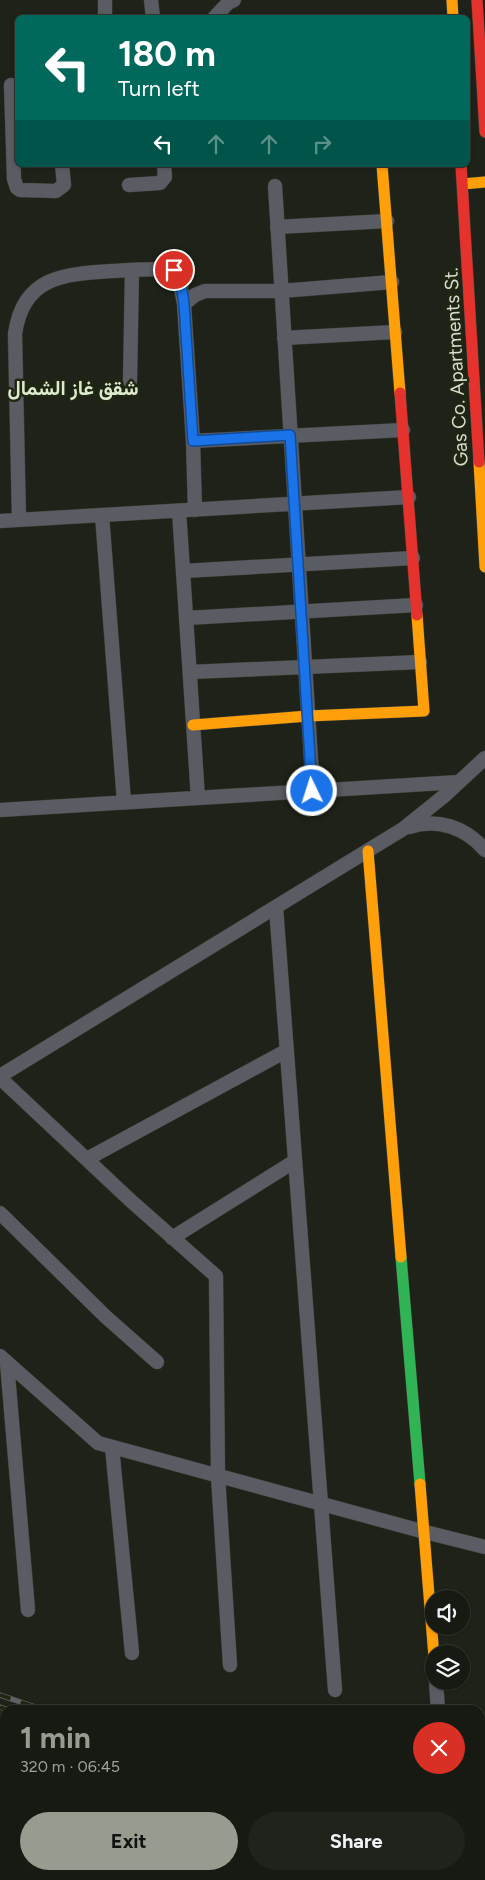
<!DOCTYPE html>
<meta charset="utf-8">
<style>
:root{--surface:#161a12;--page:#1f231b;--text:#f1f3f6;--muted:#9ea19f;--line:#353832;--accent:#969c90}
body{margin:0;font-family:Figtree,Vazirmatn,sans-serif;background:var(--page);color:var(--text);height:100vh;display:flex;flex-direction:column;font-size:19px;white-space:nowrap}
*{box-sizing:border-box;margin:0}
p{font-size:16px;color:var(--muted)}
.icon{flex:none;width:28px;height:28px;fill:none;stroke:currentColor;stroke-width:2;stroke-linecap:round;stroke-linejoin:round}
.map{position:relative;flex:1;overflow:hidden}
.side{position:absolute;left:0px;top:1705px;width:485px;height:175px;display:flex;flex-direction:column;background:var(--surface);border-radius:15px 15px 0 0;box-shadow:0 1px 4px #0004,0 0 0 1px var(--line)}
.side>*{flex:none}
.top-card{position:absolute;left:15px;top:15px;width:455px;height:152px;border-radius:8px;box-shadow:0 1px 4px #0004,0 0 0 1px var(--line);background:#00695c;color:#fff;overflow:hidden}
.tools{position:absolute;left:425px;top:1590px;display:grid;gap:10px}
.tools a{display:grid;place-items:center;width:45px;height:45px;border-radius:50%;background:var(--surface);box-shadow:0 1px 4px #0004,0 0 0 1px var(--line);font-size:25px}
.pin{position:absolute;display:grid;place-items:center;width:42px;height:42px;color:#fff;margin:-21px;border:2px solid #fff;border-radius:50%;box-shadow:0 1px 5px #0007}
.me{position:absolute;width:55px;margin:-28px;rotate:356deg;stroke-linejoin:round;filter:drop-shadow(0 0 4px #0008)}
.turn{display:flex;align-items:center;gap:18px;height:105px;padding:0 20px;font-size:22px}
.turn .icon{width:65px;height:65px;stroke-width:2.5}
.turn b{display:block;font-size:35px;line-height:42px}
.lanes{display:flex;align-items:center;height:48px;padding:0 20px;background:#0003;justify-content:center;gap:25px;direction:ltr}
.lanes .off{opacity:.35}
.round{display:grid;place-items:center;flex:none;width:52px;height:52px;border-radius:26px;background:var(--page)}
.overview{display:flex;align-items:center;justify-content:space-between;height:85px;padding:0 20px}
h1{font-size:30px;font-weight:700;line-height:38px;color:var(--accent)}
.button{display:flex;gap:10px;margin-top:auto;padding:10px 20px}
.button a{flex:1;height:58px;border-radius:30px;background:var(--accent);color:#111;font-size:20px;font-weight:700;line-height:58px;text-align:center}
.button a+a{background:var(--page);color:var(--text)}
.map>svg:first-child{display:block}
</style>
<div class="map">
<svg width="485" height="1880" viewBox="0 0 485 1880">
<rect width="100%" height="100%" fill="#1e2218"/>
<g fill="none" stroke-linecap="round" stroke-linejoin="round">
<defs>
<path id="street" d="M105,0V18
M151,0L153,18
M214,18L228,3L234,0
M11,85L14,179L17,188L20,190L56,191L64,185L62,165
M129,185L160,183L165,177L164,165
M275,186L313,791
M277,227L387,221
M284,338L395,332
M130,381L132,270
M193,441L403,430
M195,510L193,441L184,304L195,295L205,291H281L392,282
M179,511L198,798
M102,515L124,802
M19,520L15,334C23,276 64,274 113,271C133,270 154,268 174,270L179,278L184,304
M0,521L409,497
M183,571L413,558
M186,618L416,605
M190,672L420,662
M0,810L459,782
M409,827C438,818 465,827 485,850
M276,907L335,1690
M0,1076L403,829L444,796L485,758
M0,1078L130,1200L216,1276L218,1476L230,1665
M87,1159L286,1051
M0,1213L106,1317L157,1362
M172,1238L295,1161
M0,1356L98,1443L425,1532L485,1547
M7,1363L28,1610
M112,1447L132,1653
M436,1681L438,1710"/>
<path id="fast" d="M401,1257L420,1484
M0,1836L5,1838"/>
<path id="slow" d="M452,0L453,18
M382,165L400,393
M463,184L485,182
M479,462L485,567
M193,725L308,716L424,711L417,615
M368,851L401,1257
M420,1484L434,1657
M122,1875L140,1880"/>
<path id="jam" d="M477,0L485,132
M461,165L479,462
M400,393L417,615
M0,1866L5,1868
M27,1875L42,1880"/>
</defs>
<!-- street casing -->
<use href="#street" stroke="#3c3f36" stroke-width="15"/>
<!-- fast casing -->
<use href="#fast" stroke="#3c3f36" stroke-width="12"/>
<!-- slow casing -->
<use href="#slow" stroke="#3c3f36" stroke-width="12"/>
<!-- jam casing -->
<use href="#jam" stroke="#3c3f36" stroke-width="12"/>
<!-- street -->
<use href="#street" stroke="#5a5c63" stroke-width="14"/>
<!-- fast -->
<use href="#fast" stroke="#30b455" stroke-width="11"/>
<!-- slow -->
<use href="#slow" stroke="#ff9f0a" stroke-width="11"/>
<!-- jam -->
<use href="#jam" stroke="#e5322d" stroke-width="11"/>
<defs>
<path id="rail" d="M0,1695L44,1710
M0,1707L8,1710
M480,1854L485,1855
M480,1867L485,1869"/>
</defs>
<!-- rail casing -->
<use href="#rail" stroke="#5e6160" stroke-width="5.5"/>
<!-- rail -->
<use href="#rail" stroke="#1f2713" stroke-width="4" stroke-dasharray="11" stroke-linecap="butt"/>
</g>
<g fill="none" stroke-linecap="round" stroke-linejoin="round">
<defs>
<path id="route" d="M174,270L180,278L184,304L193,441L290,435L312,791"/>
</defs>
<!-- route casing -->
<use href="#route" stroke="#114b97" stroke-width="12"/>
<!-- route -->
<use href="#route" stroke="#1a73e8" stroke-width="9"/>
</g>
<g text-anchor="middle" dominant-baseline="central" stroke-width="5" stroke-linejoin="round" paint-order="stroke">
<!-- street labels -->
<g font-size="19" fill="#d7ddd0" stroke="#1f2713">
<text transform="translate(456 367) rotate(-93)">Gas Co. Apartments St.</text>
</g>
<!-- neighbourhood labels -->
<g font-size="20" font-weight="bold" fill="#deeacf" stroke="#1f2713">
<text x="73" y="388">شقق غاز الشمال</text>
</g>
</g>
</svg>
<div class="tools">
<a><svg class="icon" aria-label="sound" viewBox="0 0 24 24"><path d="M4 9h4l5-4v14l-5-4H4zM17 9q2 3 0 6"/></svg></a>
<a><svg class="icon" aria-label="layers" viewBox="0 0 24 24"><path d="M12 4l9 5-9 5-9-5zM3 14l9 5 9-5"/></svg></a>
</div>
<div class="pin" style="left:174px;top:270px;background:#d93025"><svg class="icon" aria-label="arrive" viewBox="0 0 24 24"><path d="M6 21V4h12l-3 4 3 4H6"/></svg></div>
<svg class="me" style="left:312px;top:791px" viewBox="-20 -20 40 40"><circle r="17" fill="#1a73e8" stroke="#fff" stroke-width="3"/><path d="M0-11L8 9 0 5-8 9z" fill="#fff"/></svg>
<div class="top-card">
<div class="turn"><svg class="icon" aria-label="left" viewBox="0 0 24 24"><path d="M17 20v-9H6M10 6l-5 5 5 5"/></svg><div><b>180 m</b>Turn left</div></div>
<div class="lanes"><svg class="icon" aria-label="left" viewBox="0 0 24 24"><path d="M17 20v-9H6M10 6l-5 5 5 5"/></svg><svg class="icon off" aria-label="ahead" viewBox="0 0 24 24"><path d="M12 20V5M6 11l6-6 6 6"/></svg><svg class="icon off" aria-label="ahead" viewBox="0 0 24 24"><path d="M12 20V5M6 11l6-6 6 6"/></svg><svg class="icon off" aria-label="right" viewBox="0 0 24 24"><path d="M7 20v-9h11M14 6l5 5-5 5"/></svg></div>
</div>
<section class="side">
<div class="overview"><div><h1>1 min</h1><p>320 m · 06:45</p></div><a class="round" style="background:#d93025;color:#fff"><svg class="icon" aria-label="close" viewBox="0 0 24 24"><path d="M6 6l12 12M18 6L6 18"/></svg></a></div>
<div class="button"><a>Exit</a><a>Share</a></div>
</section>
</div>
